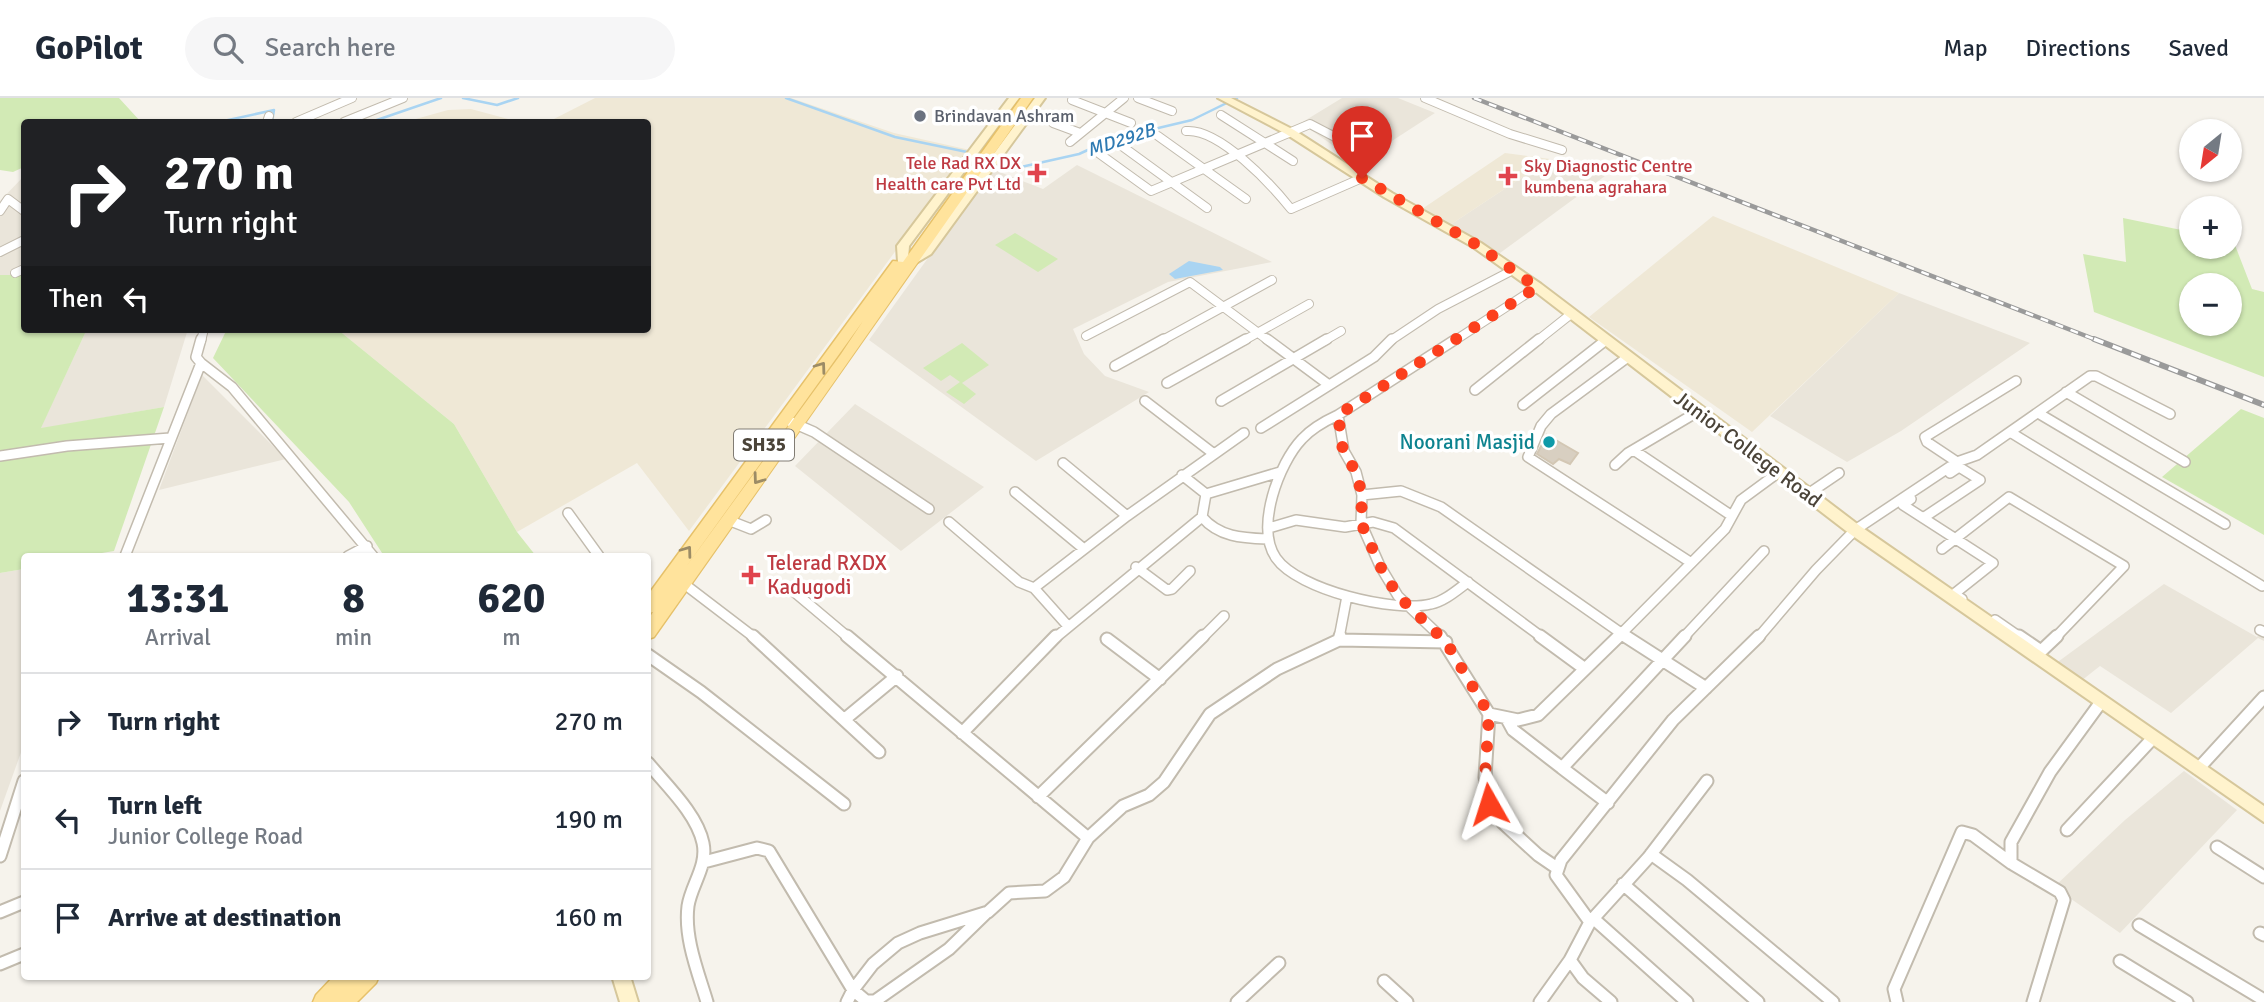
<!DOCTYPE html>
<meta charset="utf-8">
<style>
:root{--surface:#fff;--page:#f6f6f7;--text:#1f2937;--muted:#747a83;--line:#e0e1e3}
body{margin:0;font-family:Signika,sans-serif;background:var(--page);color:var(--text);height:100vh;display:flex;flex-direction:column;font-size:26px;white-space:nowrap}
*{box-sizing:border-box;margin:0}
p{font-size:23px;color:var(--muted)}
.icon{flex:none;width:38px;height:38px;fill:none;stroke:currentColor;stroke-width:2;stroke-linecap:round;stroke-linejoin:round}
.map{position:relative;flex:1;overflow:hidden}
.details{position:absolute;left:21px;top:455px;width:630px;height:427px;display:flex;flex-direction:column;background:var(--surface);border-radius:7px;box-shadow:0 2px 5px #0004}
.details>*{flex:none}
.guide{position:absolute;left:21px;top:21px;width:630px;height:214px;border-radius:7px;box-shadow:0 2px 5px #0004;background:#202124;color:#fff;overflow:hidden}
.needle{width:46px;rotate:210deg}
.controls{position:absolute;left:2179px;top:21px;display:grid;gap:14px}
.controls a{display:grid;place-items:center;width:63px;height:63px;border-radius:50%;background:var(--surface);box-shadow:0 2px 5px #0004;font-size:35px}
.pin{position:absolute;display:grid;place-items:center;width:60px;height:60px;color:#fff;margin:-72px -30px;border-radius:50% 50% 50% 0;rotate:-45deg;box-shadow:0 0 7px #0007}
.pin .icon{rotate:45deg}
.me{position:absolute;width:77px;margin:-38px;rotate:354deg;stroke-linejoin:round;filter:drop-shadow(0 0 5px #0008)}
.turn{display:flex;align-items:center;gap:24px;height:147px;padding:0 28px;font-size:32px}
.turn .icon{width:91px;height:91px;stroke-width:2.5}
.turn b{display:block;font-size:49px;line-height:60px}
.then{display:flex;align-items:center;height:66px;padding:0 28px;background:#0003;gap:14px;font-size:26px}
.eta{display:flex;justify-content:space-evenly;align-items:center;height:119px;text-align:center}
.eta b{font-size:42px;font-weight:700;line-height:49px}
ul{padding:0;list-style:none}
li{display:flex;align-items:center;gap:21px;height:98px;padding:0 28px;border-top:2px solid var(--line)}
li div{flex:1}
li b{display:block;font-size:26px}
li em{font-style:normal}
header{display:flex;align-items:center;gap:42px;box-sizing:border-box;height:98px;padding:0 35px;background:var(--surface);border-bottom:2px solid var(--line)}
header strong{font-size:33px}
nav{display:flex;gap:38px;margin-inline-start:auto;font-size:24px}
.search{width:490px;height:63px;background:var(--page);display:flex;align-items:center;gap:18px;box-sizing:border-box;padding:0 24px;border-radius:38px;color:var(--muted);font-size:26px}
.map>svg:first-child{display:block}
</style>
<header>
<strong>GoPilot</strong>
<div class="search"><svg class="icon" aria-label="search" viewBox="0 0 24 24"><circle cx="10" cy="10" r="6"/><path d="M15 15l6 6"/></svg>Search here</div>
<nav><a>Map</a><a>Directions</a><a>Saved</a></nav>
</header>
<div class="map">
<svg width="2264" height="904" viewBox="0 0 2264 904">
<rect width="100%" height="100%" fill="#f6f3ec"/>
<!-- residential -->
<path fill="#eae5da" d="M1342,0H1398L1435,15L1358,65L1301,25Z
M1550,61L1605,78L1500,155L1450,127Z
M1077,67L1272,164L1168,184L1073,231L1084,256L1105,278L1149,294L1036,363L869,242L992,71L1043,91Z
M24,78V177H0V103Z
M1899,195L2030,245L1901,333L1847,364L1770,318Z
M87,231H188L164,309L40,331Z
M202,277L286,361L159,392Z
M855,306L984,389L901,453L795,368Z
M24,471V646L0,713V475Z
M2164,486L2257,539L2264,530V543L2258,540L2171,615L2100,568L2081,583L2055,566Z
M2184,673L2237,712L2120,835L2054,789L2125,722Z"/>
<!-- education -->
<path fill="#efe8d6" d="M595,0H791L894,35L970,52L689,433L637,365L517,434L454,326L337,231H648V24H548Z
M471,11L519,24H405L448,12Z
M1505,55L1550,61L1450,127L1422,111Z
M1713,118L1899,195L1752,334L1589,219Z"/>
<!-- green -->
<path fill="#d2eab5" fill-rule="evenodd" d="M0,0H119L141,24H24V69L13,74L0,72Z
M2123,120L2191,134V149H2230V141L2233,142L2252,191L2264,194V279L2094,214L2083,156L2126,164ZM2191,187H2230V226H2191Z
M1015,135L1058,161L1038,174L995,147Z
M0,177H24V231H87L41,330L164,309L114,453L84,458H24V471L0,475Z
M227,231H337L454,326L517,434L536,458H384L349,404L213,260Z
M962,245L989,267L962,285L976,296L964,306L946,294L960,284L950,277L941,283L923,270Z
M2241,311L2264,320V437L2162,379Z"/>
<!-- water -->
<path fill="#a9d4f2" d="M1189,163L1220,169L1223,172L1175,181L1169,176Z"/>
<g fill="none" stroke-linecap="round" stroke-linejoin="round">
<!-- stream -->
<path stroke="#a9d4f2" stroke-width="2.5" d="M463,0L497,7L518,0
M786,0L895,39L967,54
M219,24L274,12L272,24
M371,24L441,0
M1003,64L1021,69L1079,56L1112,41L1192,22L1237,0"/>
</g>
<!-- building -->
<path fill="#d8cfc1" stroke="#d3c7b4" stroke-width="2" d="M1547,337L1578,355L1570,366L1559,361L1553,366L1537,356Z"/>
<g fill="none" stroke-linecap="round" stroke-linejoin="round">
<defs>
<path id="street-far2" d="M1138,0L1172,13
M1425,0L1510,36L1562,52
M1072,2L1131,25
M1221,17L1293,63
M267,24L269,18
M296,24L352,0
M344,24L403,0
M1053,25L1080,35
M1186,33C1219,30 1271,86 1291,111L1362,80
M1158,38L1246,101
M1115,43L1207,110
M1070,44L1124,0
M1097,54L1151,93L1310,26L1360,52
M0,113L8,101L24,113
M0,154L24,142
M15,175L24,171
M1086,238L1190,184L1269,243
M201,243L204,231
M1161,243L1272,182
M1243,243L1309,206
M1324,243L1341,233
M1390,243L1438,211L1513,172
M1454,243L1537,189
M1537,243L1571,216"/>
<path id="street-far1" d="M1267,241L1329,287
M1628,259L1551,316L1541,328L1528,359L1690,464
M201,265L232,289L373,458
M1115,268L1164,241
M1167,285L1246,241
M1475,292L1539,241
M2066,294L2185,364
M1145,303L1214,356
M1221,303L1327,241
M1523,307L1606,242
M2038,315L2225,426
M1338,317C1325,323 1312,330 1302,341C1279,365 1255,429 1276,460C1298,492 1395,515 1431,506C1445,503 1457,492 1468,484
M791,324L814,334L929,411
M1261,330L1374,259L1392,241
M2010,334L2262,488
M1635,353L1732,418
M0,358L67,348L170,340
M1957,364L1927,344L1925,339L2016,283
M1063,365L1127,418
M1615,367L1628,355L1699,313
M1182,377L1206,396L1202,419C1219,439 1242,440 1267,441
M1015,394L1084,451
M1206,396L1280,374
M1808,396L1839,375
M1362,397L1401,393L1441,409L1628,540
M1911,401L1903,407L1993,465L1954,496L1962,501
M568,415L599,458
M1923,420L1980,382L1959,369L1950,375
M728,422L751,431L766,422
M949,424L1019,484L1034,490
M1269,430L1296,422L1345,429L1373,424L1394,430L1543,540
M1942,451L2009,399L2124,468L2055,540
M125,458L201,265L196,259L201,241
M348,458L367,448
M1136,469L1167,492L1172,491L1190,473
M683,485L755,540
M792,492L849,540
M1995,522L2021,540
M1067,527L1034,490L1127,418L1244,335
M2260,532L2264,534
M1055,540L1202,419
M1202,540L1224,518
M1339,540L1347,498
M1442,540L1398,498L1380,468L1361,425L1362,397L1356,374L1344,353L1338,317L1456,241
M1617,540L1725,431L1741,402L1779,374
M1683,540L1764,453
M1758,540L1816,472L1855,432L1957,364L1977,357L2090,278H2096L2170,316"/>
<path id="street" d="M753,538L879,654
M847,538L1088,740
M1440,538L1489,616L1485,679L1489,706L1503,725L1538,757L1557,770
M1540,538L1585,571
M1625,538L1706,590
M2019,538L2041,553
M1107,541L1160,581
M1339,542L1446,544
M2038,556L2057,538
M648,557L701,594L844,706
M1489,616L1518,622L1538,617L1619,538
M845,621L897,578
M1507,621L1513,632L1562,670
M962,635L1056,538
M648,665C667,688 697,716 703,745C708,768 691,787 688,808C684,840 698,874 707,904
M2198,671L2264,599
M1038,699L1203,538
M1608,705L1562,670L1685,538
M2067,732L2153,640
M2217,749L2264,779
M1651,756L1687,782L1833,904
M0,758L24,683
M704,764L757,750L769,753L853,892L873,866L898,845L920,835L988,814L1009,795L1045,793L1064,779L1088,740L1123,708L1149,697L1164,684L1210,616L1277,571L1339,542L1340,538
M2011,765V744L2050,674L2101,604
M1623,786L1758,904
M0,814L24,804
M1594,821L1687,904
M1590,824L1556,777L1561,762L1673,622L1759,538
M2139,827L2264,902
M2260,835L2264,837
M1570,862L1583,880L1611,904
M2120,863L2187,904
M0,866L24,856
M1384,883L1407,904
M847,904L853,892L866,903H875L949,851L986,815
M1237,904L1279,865
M1540,904L1570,862L1590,824L1648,760L1707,683
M1897,904L1894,891L1962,734L1973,737L2011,765L2060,794L2064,802L2033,904"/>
<path id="secondary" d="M1009,0H1019L909,148L908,161L923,152L1035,0H1045L931,156L911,168L898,164L897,148Z
M1218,0H1231L1294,32L1392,95L1481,145L1541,186L1860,428L2264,708V724L1850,436L1533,192L1473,149L1384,99L1286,36Z
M612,878H630L638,904H620Z"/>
<path id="primary" d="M1021,0H1033C907,180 781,360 654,539L648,541V522L653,514L648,515V497L893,163L903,164ZM863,223L841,256L683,473Z
M334,878H379L376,885L357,904H313L316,897Z"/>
</defs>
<!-- street-far2 casing -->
<use href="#street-far2" stroke="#c2bbae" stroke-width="10"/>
<!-- street-far1 casing -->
<use href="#street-far1" stroke="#c2bbae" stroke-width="12"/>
<!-- street casing -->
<use href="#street" stroke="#c2bbae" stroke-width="15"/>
<!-- secondary casing -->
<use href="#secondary" stroke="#d6c79b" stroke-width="4"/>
<!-- primary casing -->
<use href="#primary" stroke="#e6c16a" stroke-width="3"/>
<!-- street-far2 -->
<use href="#street-far2" stroke="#fff" stroke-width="8"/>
<!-- street-far1 -->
<use href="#street-far1" stroke="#fff" stroke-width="9"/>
<!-- street -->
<use href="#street" stroke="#fff" stroke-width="11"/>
<!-- secondary -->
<use href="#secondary" fill="#fff3cd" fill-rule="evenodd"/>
<!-- primary -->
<use href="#primary" fill="#ffe39c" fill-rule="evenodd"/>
<defs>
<path id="rail-far1" d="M1474,0L2099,243"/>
<path id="rail" d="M2094,241L2264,307"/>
</defs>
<!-- rail-far1 casing -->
<use href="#rail-far1" stroke="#9a9a9a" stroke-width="4.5"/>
<!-- rail casing -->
<use href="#rail" stroke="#9a9a9a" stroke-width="6"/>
<!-- rail-far1 -->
<use href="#rail-far1" stroke="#fff" stroke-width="2.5" stroke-dasharray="8" stroke-linecap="butt"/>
<!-- rail -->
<use href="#rail" stroke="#fff" stroke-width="3.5" stroke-dasharray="10" stroke-linecap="butt"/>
</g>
<!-- one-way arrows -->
<defs><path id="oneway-chevron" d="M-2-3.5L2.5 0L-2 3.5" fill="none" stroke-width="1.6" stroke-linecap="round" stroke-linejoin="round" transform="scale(1.75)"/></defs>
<g stroke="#9c8c66">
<use href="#oneway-chevron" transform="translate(821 269) rotate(-54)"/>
<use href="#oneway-chevron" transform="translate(758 381) rotate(126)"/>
<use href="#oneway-chevron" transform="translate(687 453) rotate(-54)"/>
</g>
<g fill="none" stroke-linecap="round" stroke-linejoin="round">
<!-- route -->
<path stroke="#fc3f1d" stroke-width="12" stroke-dasharray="0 21.6" d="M1362,80L1477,147L1537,189L1338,317L1343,353L1356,374L1362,397L1361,425L1380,468L1398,498L1446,544L1489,616L1485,679L1489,706"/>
</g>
<!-- markers -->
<circle fill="#6b7280" stroke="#fff" stroke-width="2.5" cx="920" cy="18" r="7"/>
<g fill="#e0444e" stroke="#fff" stroke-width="2.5">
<path d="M1033.5 64.5h7v7h7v7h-7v7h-7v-7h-7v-7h7z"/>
<path d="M1504.5 67.5h7v7h7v7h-7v7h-7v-7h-7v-7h7z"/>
<path d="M747.5 466.5h7v7h7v7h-7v7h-7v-7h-7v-7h7z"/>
</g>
<circle fill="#0f9aa8" stroke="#fff" stroke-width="2.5" cx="1549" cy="344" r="7"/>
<g text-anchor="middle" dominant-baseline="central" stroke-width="7" stroke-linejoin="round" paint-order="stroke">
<!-- far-worship labels -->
<g font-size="18" fill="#5b616d" stroke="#fff" text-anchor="start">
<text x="934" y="18">Brindavan Ashram</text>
</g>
<!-- far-health labels -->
<g font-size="18" fill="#be3a42" stroke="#fff" text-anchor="end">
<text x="1021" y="65">Tele Rad RX DX<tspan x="1021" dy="21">Health care Pvt Ltd</tspan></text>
<text x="1524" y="68" text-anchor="start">Sky Diagnostic Centre<tspan x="1524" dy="21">kumbena agrahara</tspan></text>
</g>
<!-- far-water labels -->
<g font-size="19" font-style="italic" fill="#2e7ab2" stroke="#fff">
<text transform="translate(1121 42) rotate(-18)">MD292B</text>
</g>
<!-- shield labels -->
<rect fill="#fff" stroke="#817c74" stroke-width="2" x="734" y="331.5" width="60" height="31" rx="5"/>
<g font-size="19" font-weight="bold" fill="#4b4439">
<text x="764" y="347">SH35</text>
</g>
<!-- culture labels -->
<g font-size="21" fill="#0d838f" stroke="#fff" text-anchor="end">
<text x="1535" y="344">Noorani Masjid</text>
</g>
<!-- street labels -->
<g font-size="21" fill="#4b4439" stroke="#fff">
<text transform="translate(1748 351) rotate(37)">Junior College Road</text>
</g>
<!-- health labels -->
<g font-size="21" fill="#be3a42" stroke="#fff" text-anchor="start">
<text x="767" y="465">Telerad RXDX<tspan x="767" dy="24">Kadugodi</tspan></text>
</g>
</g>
</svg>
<div class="controls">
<a><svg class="needle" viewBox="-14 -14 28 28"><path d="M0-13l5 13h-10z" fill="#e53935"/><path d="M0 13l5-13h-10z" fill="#747a83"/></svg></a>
<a>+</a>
<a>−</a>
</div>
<div class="pin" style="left:1362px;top:80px;background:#d93025"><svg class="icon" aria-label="arrive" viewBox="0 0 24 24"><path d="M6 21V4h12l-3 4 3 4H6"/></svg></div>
<svg class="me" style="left:1489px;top:706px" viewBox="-20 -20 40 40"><path d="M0-17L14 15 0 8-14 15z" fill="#fc3f1d" stroke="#fff" stroke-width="4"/></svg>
<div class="guide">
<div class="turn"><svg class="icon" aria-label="right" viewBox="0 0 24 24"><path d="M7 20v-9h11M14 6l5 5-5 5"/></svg><div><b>270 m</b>Turn right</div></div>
<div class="then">Then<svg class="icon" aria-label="left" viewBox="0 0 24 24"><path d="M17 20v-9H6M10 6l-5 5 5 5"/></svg></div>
</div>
<section class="details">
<div class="eta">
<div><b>13:31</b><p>Arrival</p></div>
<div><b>8</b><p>min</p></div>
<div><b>620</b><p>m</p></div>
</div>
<ul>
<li><svg class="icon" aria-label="right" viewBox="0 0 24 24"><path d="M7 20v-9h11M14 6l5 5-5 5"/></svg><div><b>Turn right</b></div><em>270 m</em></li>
<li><svg class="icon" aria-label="left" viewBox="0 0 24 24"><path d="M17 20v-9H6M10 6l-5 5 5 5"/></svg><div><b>Turn left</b><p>Junior College Road</p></div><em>190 m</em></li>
<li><svg class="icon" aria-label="arrive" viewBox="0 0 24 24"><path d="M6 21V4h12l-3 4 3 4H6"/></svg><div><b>Arrive at destination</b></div><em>160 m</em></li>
</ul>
</section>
</div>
